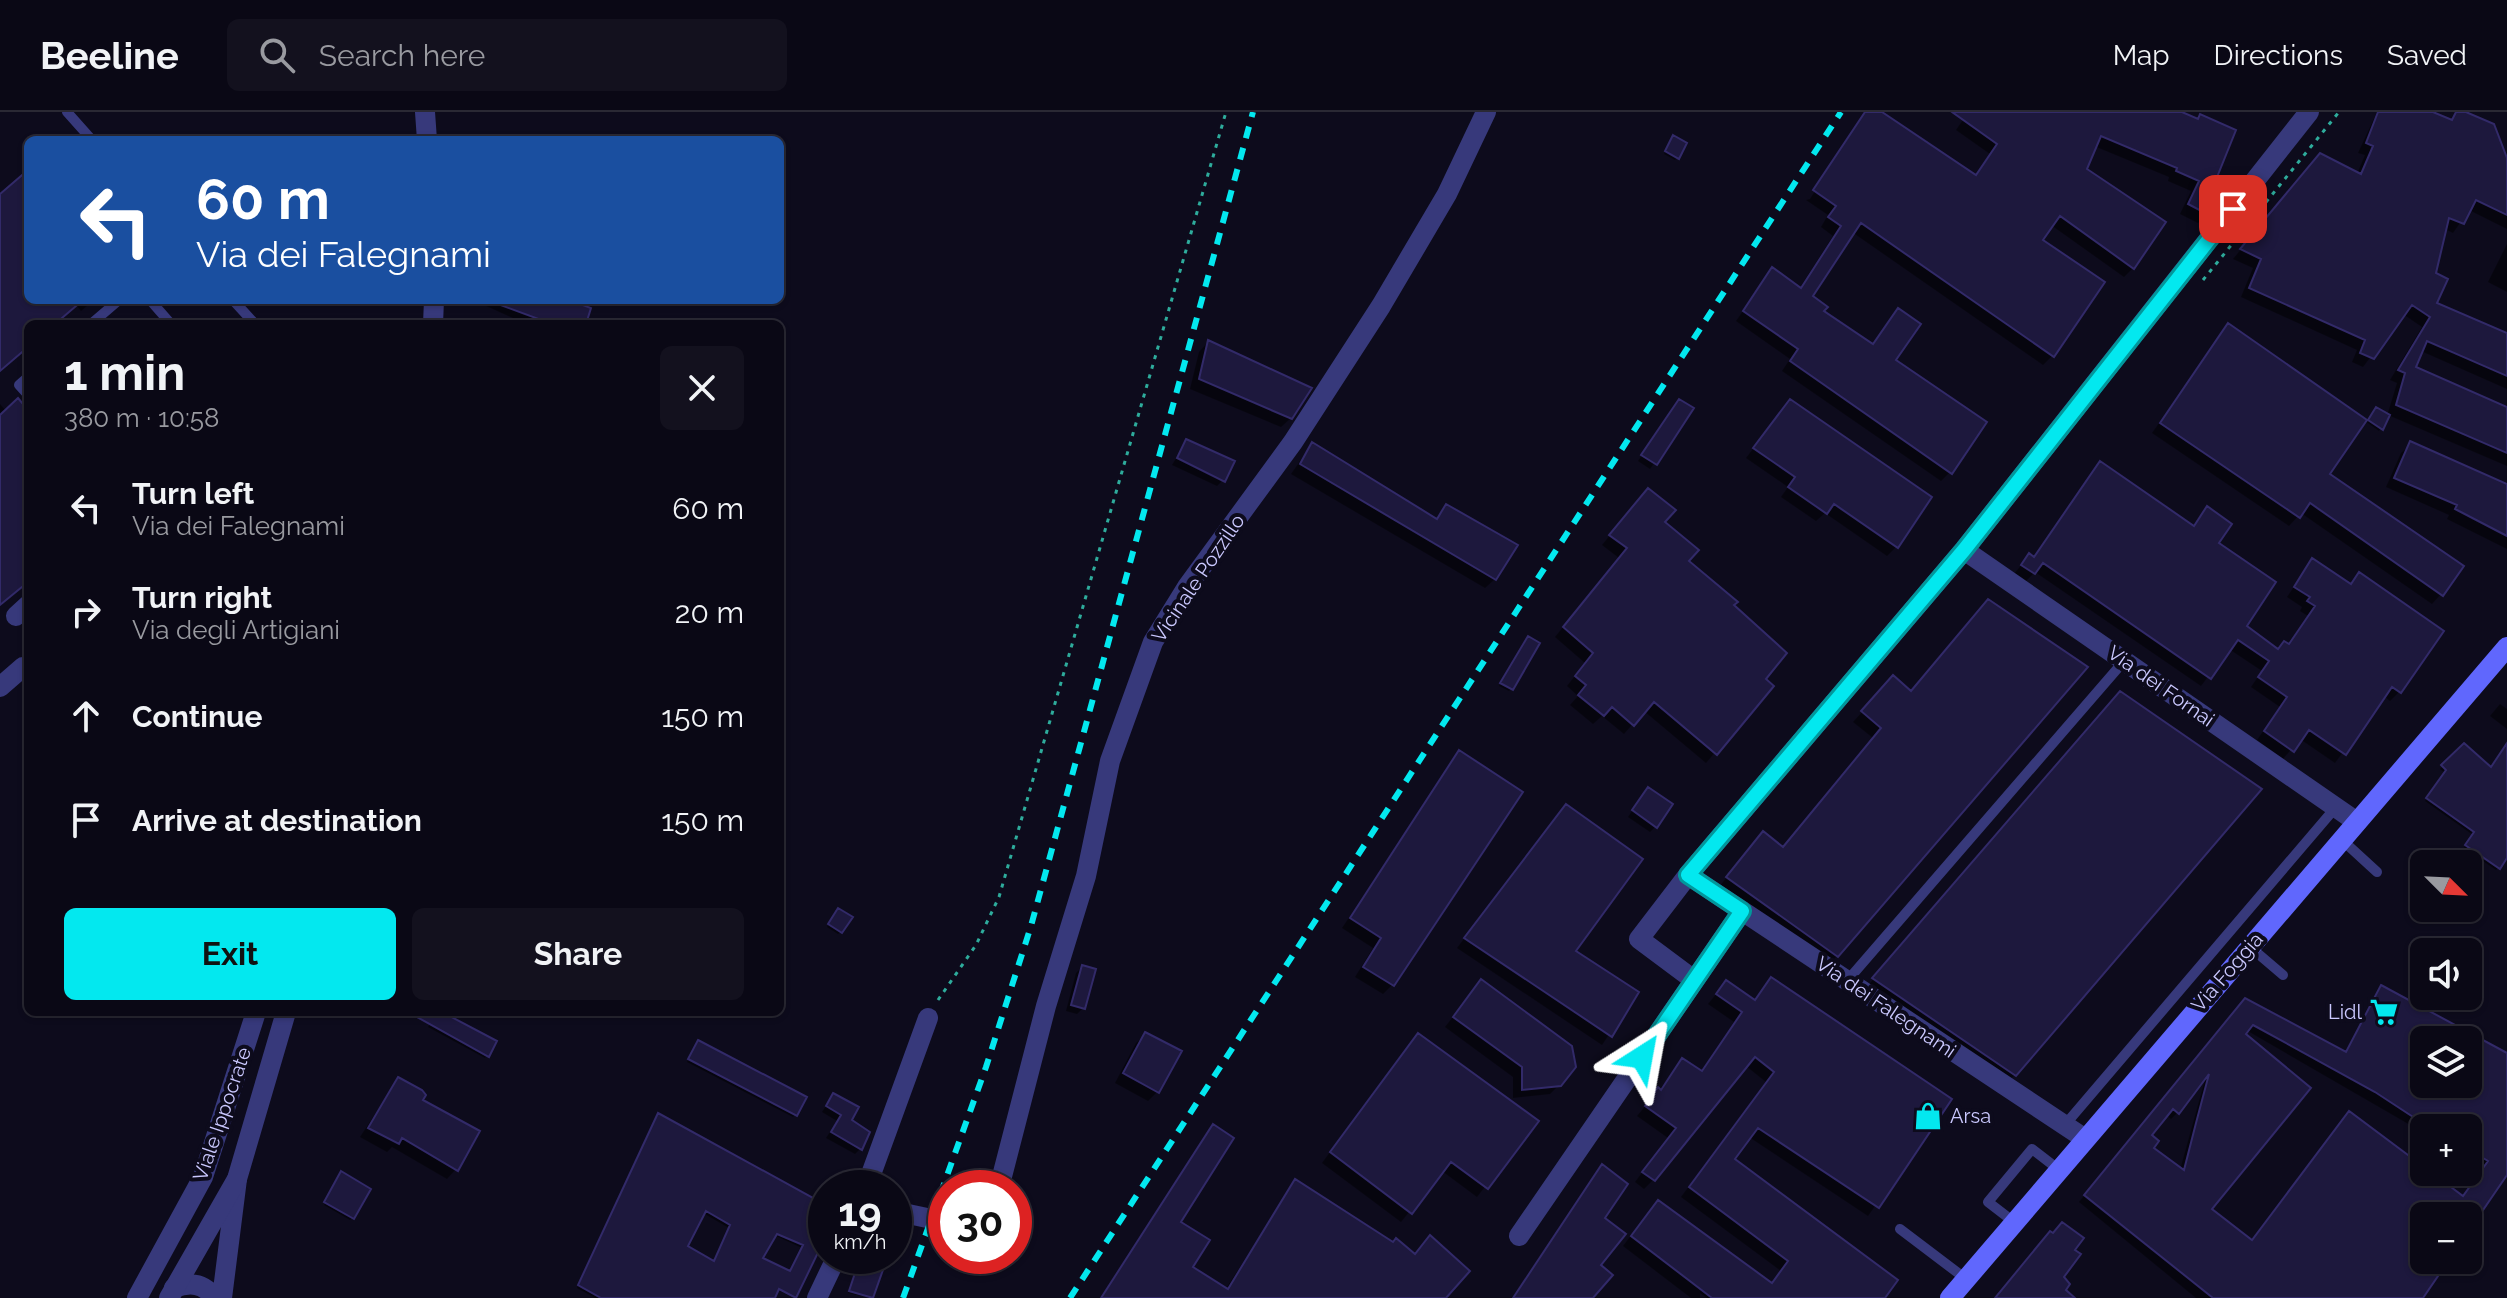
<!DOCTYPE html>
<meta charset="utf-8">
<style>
:root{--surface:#0a0815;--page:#13111e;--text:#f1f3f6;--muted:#999aa0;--line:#2a2934;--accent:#03e8ef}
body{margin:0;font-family:Raleway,sans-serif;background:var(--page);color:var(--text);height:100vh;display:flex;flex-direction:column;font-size:30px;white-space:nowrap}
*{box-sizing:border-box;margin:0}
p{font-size:26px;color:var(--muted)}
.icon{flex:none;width:44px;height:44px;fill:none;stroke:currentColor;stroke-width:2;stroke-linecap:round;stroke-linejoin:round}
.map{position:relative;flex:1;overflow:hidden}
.drawer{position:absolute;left:24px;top:208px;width:760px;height:696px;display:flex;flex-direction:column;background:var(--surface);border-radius:12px;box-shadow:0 2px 6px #0004,0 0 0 2px var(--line)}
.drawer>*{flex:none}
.banner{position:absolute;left:24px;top:24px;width:760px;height:168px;border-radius:12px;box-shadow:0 2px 6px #0004,0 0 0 2px var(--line);background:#1a4fa0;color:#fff;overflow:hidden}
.needle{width:52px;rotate:114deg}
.fabs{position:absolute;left:2410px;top:738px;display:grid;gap:16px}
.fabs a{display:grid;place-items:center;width:72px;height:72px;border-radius:12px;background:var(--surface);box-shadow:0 2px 6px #0004,0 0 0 2px var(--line);font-size:40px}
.speed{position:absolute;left:808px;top:1058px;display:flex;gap:16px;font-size:40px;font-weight:700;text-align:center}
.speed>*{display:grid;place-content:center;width:104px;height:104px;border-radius:50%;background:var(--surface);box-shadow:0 2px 6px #0004,0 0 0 2px var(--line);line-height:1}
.speed small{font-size:20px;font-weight:400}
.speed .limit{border:12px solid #d22;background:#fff;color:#111}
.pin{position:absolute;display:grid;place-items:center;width:68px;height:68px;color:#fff;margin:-34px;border-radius:16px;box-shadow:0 4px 12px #0006}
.me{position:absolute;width:88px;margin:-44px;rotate:34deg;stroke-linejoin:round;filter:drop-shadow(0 0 6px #0008)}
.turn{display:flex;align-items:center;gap:28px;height:168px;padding:0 40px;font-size:36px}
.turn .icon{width:104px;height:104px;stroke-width:2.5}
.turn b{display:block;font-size:56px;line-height:68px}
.round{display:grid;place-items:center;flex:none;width:84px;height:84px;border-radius:12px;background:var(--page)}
.summary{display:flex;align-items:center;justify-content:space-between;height:136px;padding:0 40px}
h1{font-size:48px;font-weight:700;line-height:60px}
.action{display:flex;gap:16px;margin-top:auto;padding:16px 40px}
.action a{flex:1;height:92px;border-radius:12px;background:var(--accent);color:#111;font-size:32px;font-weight:700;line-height:92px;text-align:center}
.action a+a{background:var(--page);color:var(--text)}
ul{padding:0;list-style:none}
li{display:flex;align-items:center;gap:24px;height:104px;padding:0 40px}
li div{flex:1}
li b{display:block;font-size:30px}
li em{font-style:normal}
header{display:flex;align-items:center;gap:48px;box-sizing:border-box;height:112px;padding:0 40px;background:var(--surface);border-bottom:2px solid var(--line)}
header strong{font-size:38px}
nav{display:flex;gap:44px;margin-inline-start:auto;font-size:28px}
.search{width:560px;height:72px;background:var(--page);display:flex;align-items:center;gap:20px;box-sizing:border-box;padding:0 28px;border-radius:12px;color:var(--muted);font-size:30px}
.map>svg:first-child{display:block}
</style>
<header>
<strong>Beeline</strong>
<div class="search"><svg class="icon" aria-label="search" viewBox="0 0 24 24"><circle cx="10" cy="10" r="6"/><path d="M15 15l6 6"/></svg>Search here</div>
<nav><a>Map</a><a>Directions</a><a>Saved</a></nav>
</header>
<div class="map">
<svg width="2507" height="1186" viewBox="0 0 2507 1186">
<rect width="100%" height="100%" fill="#0d0b1c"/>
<!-- shadow -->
<path fill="#0007" fill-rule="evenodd" d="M1865,0H1879L1974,65L1990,42L1956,18L1967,2L1964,0H2180L2234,19L2206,86L2207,102L2198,111L2180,102L2191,79L2168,69L2169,65L2094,34L2085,58L2133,156L2124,165L2051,113L2040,128L2052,244L2043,253L1852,120L1810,185L1822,199L1871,233L1898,199L1894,249L1950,360L1941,369L1782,259L1790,247L1736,209L1772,158L1799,177L1833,124L1821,115L1828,103L1806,88L1810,87Z
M2377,0H2427L2448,9L2461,0L2507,52V117L2469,98L2453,121L2445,117L2433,163L2434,192L2507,223V277L2421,239L2414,256L2507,297V354L2388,303L2379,319L2365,309L2327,363L2441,482L2432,492L2301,401L2289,414L2152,321L2228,214L2367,311L2374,300L2387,304L2397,271L2390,268L2422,215L2403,202L2363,255L2352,250L2357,238L2241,185L2253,156L2233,147L2311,53L2357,62L2365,43L2358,41Z
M1671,28L1677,46L1675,48L1664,42Z
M28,61V188H94L81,199L77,194L56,212H28V236L0,260V85Z
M2507,132V180L2488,170Z
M484,188H560L584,212H526L482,192Z
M1208,230L1291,306L1281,315L1190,277L1199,240Z
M28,284V470L0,494V292L6,299Z
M1675,295L1691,297L1650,357L1638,349Z
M1782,299L1896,435L1887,444L1825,401L1816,409L1781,385L1788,375L1746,346Z
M1186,330L1223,368L1217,374L1172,353Z
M1312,332L1435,408L1446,394L1495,467L1485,476L1291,362Z
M2411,332L2507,372V437L2447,407L2449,403L2386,375L2401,341Z
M2100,352L2192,415L2207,397L2244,514L2276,539L2287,533L2308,504L2300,499L2302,495L2287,485L2312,448L2349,473L2359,463L2399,580L2390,589L2384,584L2335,651L2300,627L2283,647L2257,628L2280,595L2251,575L2262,559L2229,537L2201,574L2035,460L2025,470L2013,463L2029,444L2033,446Z
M1639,388L1662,410L1686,449L1731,493L1763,567L1771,574L1706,651L1644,599L1624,622L1602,604L1593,612L1570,593L1578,584L1567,574L1585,551L1555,525L1619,446L1602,433Z
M1526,529L1511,577L1509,579L1499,574Z
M1893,566L1837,844L1828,853L1719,775L1754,731L1782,737L1873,626L1853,610Z
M2111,591L2015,963L2005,972L1865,877Z
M2500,592L2507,597V617L2490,604Z
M2507,633V747L2496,758L2464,736L2473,723L2425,689L2445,661L2440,657L2464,634L2490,657Z
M1460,640L1392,873L1383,882L1355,865L1373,836L1342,816Z
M1643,683L1656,714L1650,720L1628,705Z
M1557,704L1574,840L1637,881L1602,933L1457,836Z
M836,801L841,820L838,822L827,815Z
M1082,855L1083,896L1077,902L1066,899L1076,861Z
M1771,868L1950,988L1868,1104L1749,1025L1733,1048L1882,1186H1707L1700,1181V1186H1691L1623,1134L1649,1100L1771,1172L1781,1159L1681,1085L1766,970L1746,954L1653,1068L1644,1077L1635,1070L1668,1026L1637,1004L1683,949L1700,961L1734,910L1708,892L1726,870L1753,889Z
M1481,869L1560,972L1550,982L1513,986V965L1445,915Z
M2381,875L2507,943V1060L2468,1116V1104H2424V1148H2446L2419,1186H2196L2079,1090L2239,894L2344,942ZM2246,918L2424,1021V1016H2468V1046L2484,1055L2462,1086L2424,1057L2251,1130L2209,1097ZM2424,928H2468V972H2424ZM2206,964L2180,1058L2152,1037L2149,1023L2166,1003L2171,1007L2177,1001Z
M438,900L487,943L485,946L428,915Z
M1146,922L1158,979L1148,989L1115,971L1136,931Z
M696,933L795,1003L793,1005L687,950Z
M1409,933L1536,1009L1477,1085L1442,1059L1401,1110L1322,1051Z
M398,967L420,989L456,1057L447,1067L392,1035L387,1040L360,1025Z
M833,983L861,1036L855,1042L826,1026L837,1009L822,1000Z
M656,1006L826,1095V1121L794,1186L715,1147L729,1116L703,1101L685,1135L750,1186H595L577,1176ZM774,1123L802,1136L789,1161L760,1147Z
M1213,1015L1178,1110L1190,1156L1225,1178L1296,1069L1445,1186H1100Z
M1603,1055L1598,1153L1590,1186H1512Z
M339,1064L352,1106L350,1108L324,1093Z
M860,1149L881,1156L871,1186L848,1181Z"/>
<!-- building -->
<path fill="#1d183d" stroke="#322a69" stroke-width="2" fill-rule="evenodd" d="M1865,0H1882L1976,63L1997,32L1952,0H2182L2198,7L2200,2L2236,18L2209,85L2215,88L2209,103L2188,92L2199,69L2176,59L2177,56L2101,24L2087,57L2166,110L2134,157L2060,104L2043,128L2105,170L2054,245L1861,111L1813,184L1828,195L1824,199L1873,232L1898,196L1921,212L1896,248L1987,310L1952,362L1790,249L1798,237L1743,199L1772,155L1801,176L1841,114L1828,105L1836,94L1813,78Z
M2378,0H2433L2452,8L2456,0H2466L2494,12L2507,46V103L2476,88L2464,112L2449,106L2436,161L2448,167L2437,191L2507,221V264L2427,229L2416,255L2507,295V341L2396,293L2405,261L2398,258L2430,205L2412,193L2374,247L2360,241L2365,228L2249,176L2261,147L2240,137L2320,41L2361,62L2373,34L2366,31Z
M1673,23L1687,31L1679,47L1665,39Z
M28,58V188H83L55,212H28V235L0,259V82Z
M487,188H569L591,196L586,212H552Z
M2228,211L2367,308L2330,362L2464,454L2443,484L2310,391L2300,406L2160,311Z
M1208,228L1312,276L1292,307L1199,267Z
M18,286L28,298V470L0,493V303Z
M1679,287L1694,296L1657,353L1641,343Z
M1790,287L1932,385L1898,436L1834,392L1827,402L1788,375L1795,365L1753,336Z
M2376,295L2390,303L2383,318L2368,308Z
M1186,327L1235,349L1225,370L1177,346Z
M2410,329L2507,372V424L2455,397L2457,393L2394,366Z
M1312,330L1437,407L1446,392L1518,433L1496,468L1300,352Z
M2100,349L2194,414L2207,394L2232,412L2219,431L2276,470L2247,514L2278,537L2284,529L2289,532L2315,494L2307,489L2310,485L2294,475L2312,446L2351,472L2359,460L2444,519L2401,581L2392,575L2346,643L2309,618L2294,640L2264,619L2287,585L2258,565L2269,549L2238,528L2211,567L2043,451L2035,462L2021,453L2029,441L2034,445Z
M1648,376L1676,398L1665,410L1699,438L1689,449L1738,490L1734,493L1787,541L1766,567L1774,574L1717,643L1654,590L1634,614L1612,595L1604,604L1578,583L1586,573L1575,564L1593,541L1563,515L1627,436L1609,423Z
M1988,487L2088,555L1838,845L1726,765L1763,719L1783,735L1881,616L1861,599L1893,563L1911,579Z
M1528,524L1540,531L1513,578L1500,571Z
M2120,579L2262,677L2016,964L1872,866Z
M2464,631L2491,655L2507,631V746L2500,757L2465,733L2474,720L2426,686L2446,658L2441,653Z
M1459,638L1523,680L1394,874L1363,855L1381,826L1350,806Z
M1648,675L1673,692L1657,716L1632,698Z
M1566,692L1643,747L1576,839L1639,880L1612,925L1464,826Z
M838,796L853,805L842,821L828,812Z
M1082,853L1096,857L1085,897L1071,893Z
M1771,865L1952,987L1879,1096L1758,1016L1735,1047L1898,1168L1885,1186H1712L1631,1124L1658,1088L1772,1171L1788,1149L1689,1075L1774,960L1755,945L1655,1069L1642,1060L1676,1016L1645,994L1658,975L1661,978L1682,946L1702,959L1742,900L1716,882L1726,868L1755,888Z
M1481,867L1572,934L1576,955L1561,974L1522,978V955L1453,905Z
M2381,873L2507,941V1063L2468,1120V1104H2424V1148H2449L2423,1186H2213L2084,1083L2245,886L2346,940ZM2253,913L2375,980L2430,1016H2468V1037L2488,1049L2463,1084L2431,1060H2424V1055L2349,999L2252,1128L2212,1097L2311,976L2246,922ZM2424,928H2468V972H2424ZM2209,962L2196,1011L2184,1058L2154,1036L2159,1029L2152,1023L2173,997L2179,1002Z
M408,900H442L497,929L489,945Z
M1145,920L1182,939L1159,981L1123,961Z
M1418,921L1539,1009L1488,1077L1451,1050L1412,1102L1330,1040Z
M698,928L807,985L797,1004L688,947Z
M398,965L422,978L426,983L423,988L480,1019L458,1059L402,1026L399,1032L368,1016Z
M833,981L859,995L852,1008L870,1020L862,1038L831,1020L841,1003L826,994Z
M658,1001L826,1093V1124L796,1186L779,1177L775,1186H601L578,1173ZM706,1099L730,1113L714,1149L688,1134ZM777,1122L803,1133L790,1159L763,1146Z
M1213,1012L1234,1026L1181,1110L1210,1128L1193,1155L1228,1177L1295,1067L1393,1130L1396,1126L1415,1142L1430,1123L1470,1159L1446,1186H1101Z
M1602,1052L1628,1072L1605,1106L1626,1122L1601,1153L1613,1163L1593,1186H1513Z
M341,1059L371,1077L354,1107L324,1090Z
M2062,1110L2084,1126L2075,1138L2081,1142L2064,1165L2070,1172L2066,1178L2075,1186H1995L2050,1119L2053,1121Z
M860,1146L884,1155L873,1186L849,1179Z"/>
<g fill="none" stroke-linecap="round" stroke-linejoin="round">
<!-- path -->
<path stroke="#2eac9c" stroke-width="3" stroke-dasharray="4 6" stroke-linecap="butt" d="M2203,168L2339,0
M938,888L976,833L999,785L1226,0"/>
<!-- service -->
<path stroke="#37397b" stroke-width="10" d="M67,0L92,28
M150,188L171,212
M233,188L255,212
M91,212L119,188
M28,265L19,273L28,283
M2341,727L2377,760
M2249,834L2283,863
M1847,869L2124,549
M2064,1014L2336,695
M2014,1110L1988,1090L2032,1037L2058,1057
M1900,1117L1966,1167"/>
<!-- minor -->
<path stroke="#37397b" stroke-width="20" d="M1964,438L2357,710
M16,504L28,493
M0,575L23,555L28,556
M1688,763L2084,1026
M1694,868L1639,827L1688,763L1964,438L2309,0
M866,1076L928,906
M999,1076L1046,894L1086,764L1110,649L1153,530L1187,475L1293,330L1381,194L1447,82L1486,0
M894,1099L946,1110
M1519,1124L1742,799
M174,1176C190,1170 204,1171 214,1186
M222,1186L237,1067
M817,1186L837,1144"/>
<!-- tertiary -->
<path stroke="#37397b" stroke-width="20" d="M425,0L427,28
M433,212L434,188
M137,1186L203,1065L256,900
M169,1186L237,1067L286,900"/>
<!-- secondary -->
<path stroke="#6067fd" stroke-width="20" d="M1950,1186L2507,535"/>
<!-- rail -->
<path stroke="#03e8ef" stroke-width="6" stroke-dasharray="12 10" stroke-linecap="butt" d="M903,1186L986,955L1031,814L1253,0
M1070,1186L1841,0"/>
</g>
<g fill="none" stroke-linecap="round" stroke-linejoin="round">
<defs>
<path id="route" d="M1642,945L1742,799L1688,763L1964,438L2233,97"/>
</defs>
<!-- route casing -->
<use href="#route" stroke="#02979b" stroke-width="20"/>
<!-- route -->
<use href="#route" stroke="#03e8ef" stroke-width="14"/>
</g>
<!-- icons -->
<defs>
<symbol id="supermarket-bare" viewBox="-9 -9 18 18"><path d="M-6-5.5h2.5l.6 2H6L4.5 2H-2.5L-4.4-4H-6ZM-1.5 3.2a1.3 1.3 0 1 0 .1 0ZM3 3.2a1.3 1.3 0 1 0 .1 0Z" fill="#03e8ef" stroke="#0d0b1c" stroke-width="2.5" paint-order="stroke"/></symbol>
<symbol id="shop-bare" viewBox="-9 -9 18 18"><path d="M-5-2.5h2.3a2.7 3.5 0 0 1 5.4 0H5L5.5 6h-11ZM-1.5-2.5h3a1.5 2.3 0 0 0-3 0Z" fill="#03e8ef" stroke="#0d0b1c" stroke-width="2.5" paint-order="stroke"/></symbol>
</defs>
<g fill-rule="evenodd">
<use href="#supermarket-bare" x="2364" y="880" width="40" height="40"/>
<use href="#shop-bare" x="1908" y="984" width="40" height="40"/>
</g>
<g text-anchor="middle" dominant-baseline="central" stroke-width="8" stroke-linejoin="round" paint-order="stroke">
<!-- street labels -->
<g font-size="20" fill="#cac8fe" stroke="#0d0b1c">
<text transform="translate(1198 466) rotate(-56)">Vicinale Pozzillo</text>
<text transform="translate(2161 574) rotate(35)">Via dei Fornai</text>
<text transform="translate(2227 860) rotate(-49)">Via Foggia</text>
<text transform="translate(1886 895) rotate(34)">Via dei Falegnami</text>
<text transform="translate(222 1002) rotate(-71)">Viale Ippocrate</text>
</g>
<!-- poi labels -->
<g font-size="20" fill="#cac8fe" stroke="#0d0b1c" text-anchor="end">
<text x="2362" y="900">Lidl</text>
<text x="1950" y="1004" text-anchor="start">Arsa</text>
</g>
</g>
</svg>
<div class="fabs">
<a><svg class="needle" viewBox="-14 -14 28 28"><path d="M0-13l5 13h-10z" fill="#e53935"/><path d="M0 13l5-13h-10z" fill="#999aa0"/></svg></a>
<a><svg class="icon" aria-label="sound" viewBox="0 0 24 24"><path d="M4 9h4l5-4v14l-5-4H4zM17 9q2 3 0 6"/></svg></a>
<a><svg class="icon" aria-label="layers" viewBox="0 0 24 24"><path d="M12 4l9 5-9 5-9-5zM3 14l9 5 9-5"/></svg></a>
<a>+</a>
<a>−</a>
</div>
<div class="speed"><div>19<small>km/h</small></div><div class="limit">30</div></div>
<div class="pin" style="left:2233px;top:97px;background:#d93025"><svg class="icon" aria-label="arrive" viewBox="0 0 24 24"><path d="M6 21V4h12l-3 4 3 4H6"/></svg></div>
<svg class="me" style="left:1642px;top:945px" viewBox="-20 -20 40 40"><path d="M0-17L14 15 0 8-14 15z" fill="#03e8ef" stroke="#fff" stroke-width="4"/></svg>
<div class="banner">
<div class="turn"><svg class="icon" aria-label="left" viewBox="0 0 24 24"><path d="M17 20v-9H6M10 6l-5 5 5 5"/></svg><div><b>60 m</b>Via dei Falegnami</div></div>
</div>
<section class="drawer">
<div class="summary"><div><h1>1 min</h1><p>380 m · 10:58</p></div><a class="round"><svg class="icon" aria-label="close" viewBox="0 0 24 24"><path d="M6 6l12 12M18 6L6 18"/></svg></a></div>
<ul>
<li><svg class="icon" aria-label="left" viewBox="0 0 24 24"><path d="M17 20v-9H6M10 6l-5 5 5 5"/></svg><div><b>Turn left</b><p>Via dei Falegnami</p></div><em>60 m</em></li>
<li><svg class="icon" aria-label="right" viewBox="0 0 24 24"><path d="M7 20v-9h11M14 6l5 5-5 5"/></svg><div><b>Turn right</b><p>Via degli Artigiani</p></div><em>20 m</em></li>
<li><svg class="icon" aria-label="ahead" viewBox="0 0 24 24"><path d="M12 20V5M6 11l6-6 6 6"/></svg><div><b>Continue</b></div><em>150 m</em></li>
<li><svg class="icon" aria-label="arrive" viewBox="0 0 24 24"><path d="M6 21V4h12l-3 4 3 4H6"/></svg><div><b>Arrive at destination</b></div><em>150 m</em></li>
</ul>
<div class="action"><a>Exit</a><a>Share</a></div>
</section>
</div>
